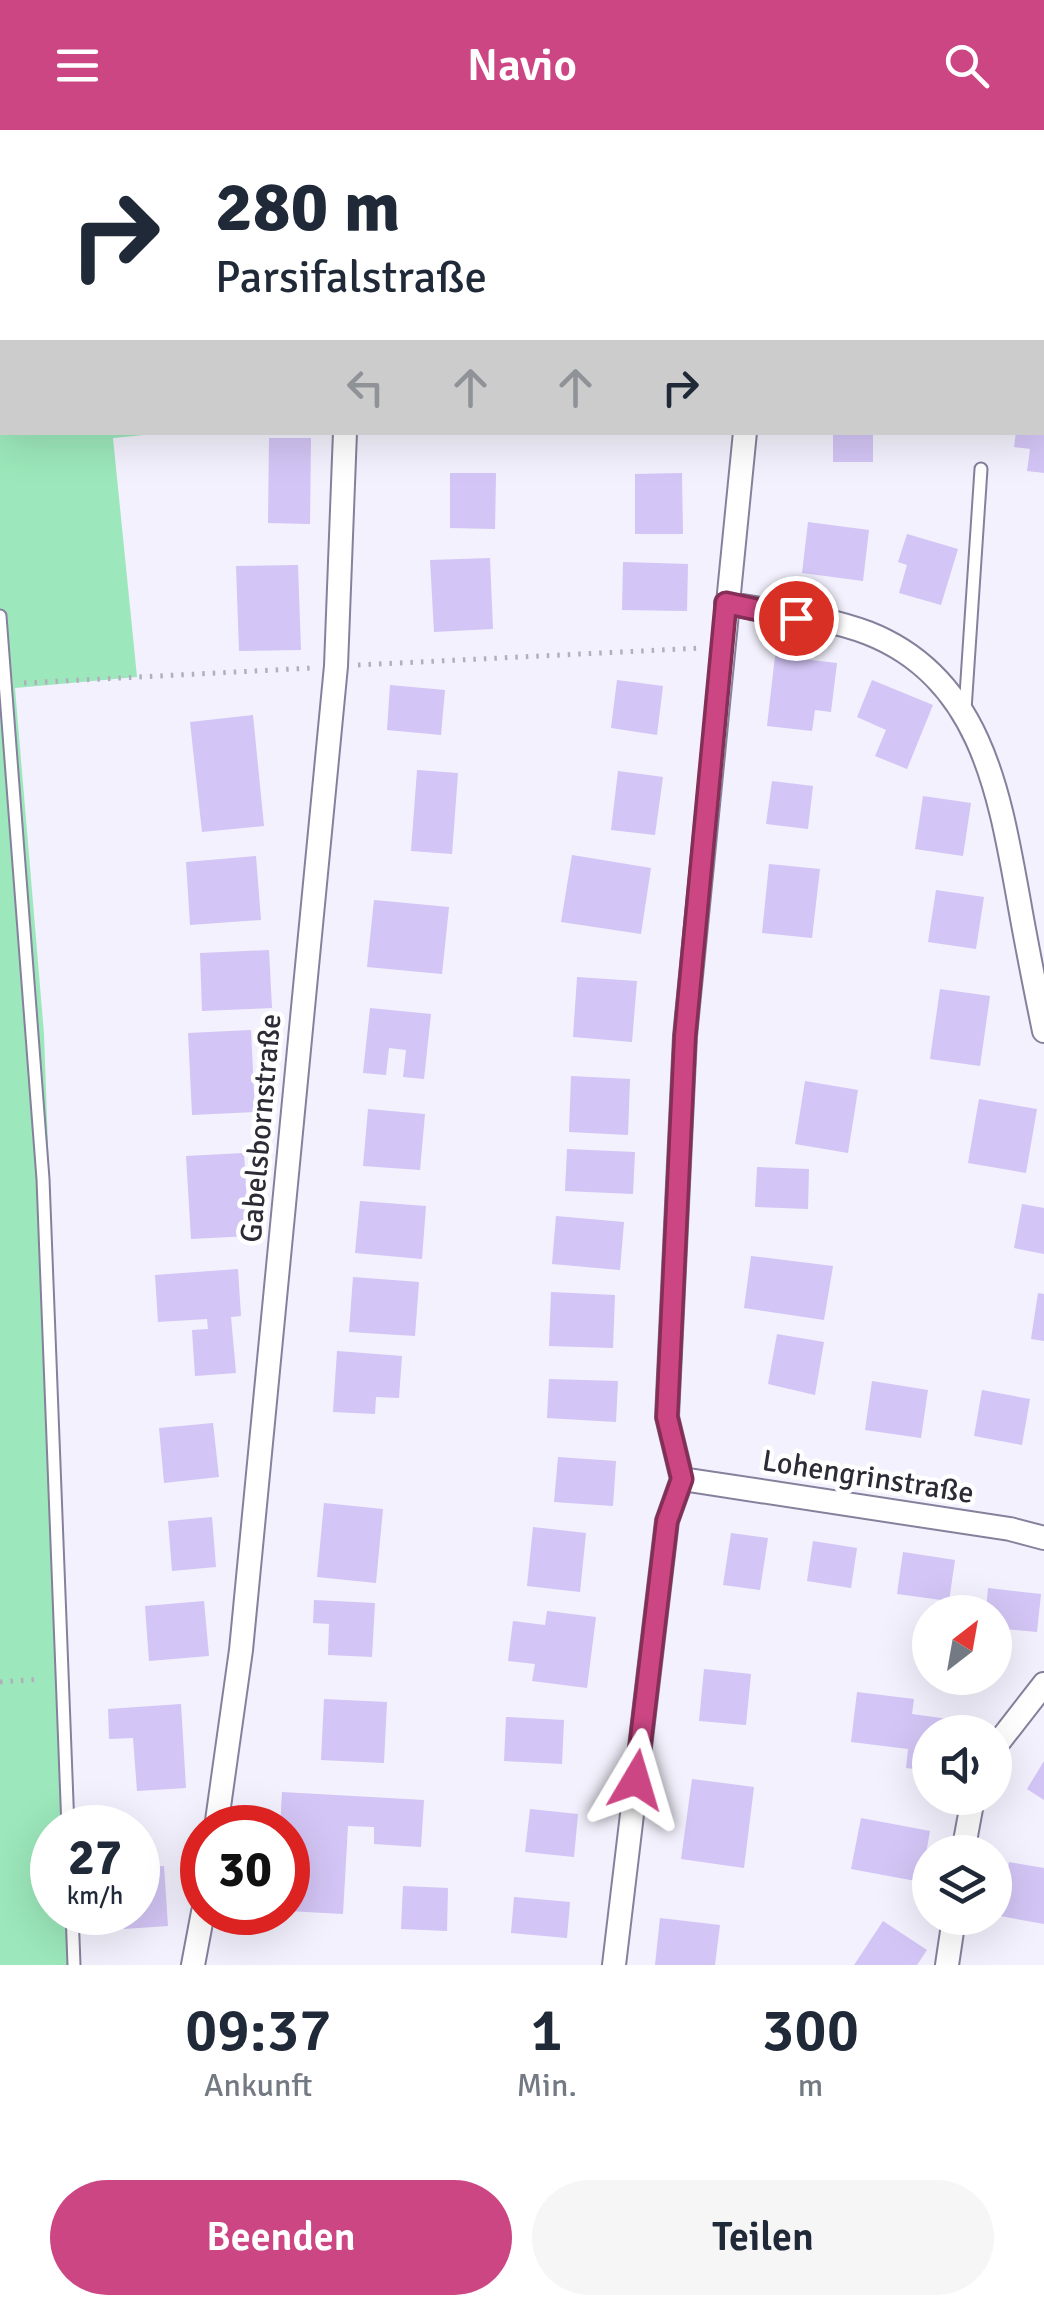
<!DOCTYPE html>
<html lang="de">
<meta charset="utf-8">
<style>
:root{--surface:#fff;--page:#f6f6f7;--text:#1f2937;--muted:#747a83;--accent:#cd4684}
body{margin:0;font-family:Signika,sans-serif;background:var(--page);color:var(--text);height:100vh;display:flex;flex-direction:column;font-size:38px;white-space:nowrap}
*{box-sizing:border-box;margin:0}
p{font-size:32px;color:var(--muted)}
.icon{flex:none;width:55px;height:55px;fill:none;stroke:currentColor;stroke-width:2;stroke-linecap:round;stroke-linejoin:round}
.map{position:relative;height:1835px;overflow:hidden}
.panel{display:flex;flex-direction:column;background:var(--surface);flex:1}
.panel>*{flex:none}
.banner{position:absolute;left:0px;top:0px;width:1045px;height:305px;box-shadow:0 10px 40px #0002;background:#fff;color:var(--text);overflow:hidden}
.needle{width:65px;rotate:31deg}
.controls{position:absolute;left:912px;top:1465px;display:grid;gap:20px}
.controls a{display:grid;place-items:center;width:100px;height:100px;border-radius:50%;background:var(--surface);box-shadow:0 10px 40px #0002;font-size:50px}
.speed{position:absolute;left:30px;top:1675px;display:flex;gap:20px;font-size:50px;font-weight:700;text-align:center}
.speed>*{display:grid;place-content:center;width:130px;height:130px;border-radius:50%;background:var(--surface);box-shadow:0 10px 40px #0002;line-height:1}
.speed small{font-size:25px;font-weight:400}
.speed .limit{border:15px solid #d22;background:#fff;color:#111}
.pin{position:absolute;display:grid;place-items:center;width:85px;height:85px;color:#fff;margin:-42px;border:5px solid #fff;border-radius:50%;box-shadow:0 2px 10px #0007}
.me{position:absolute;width:110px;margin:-55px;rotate:7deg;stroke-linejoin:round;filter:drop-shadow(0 0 8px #0008)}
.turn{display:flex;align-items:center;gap:35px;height:210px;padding:0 50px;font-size:45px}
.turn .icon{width:130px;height:130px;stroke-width:2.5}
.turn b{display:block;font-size:70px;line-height:85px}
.lanes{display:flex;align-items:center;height:95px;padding:0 50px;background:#0003;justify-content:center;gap:50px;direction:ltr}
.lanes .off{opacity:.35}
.eta{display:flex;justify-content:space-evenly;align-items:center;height:170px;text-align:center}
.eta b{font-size:60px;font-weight:600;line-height:70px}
.cta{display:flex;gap:20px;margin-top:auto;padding:20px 50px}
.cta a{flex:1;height:115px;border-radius:60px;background:var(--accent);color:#fff;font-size:40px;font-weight:600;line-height:115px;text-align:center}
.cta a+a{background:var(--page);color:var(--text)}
header{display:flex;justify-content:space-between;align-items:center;height:130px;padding:0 50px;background:var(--accent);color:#fff;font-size:45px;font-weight:600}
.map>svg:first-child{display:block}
</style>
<header><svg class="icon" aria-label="menu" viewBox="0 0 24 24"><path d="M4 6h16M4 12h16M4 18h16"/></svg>Navio<svg class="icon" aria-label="search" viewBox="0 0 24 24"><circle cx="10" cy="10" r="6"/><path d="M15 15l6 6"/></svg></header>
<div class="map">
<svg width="1044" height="1835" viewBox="0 0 1044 1835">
<rect width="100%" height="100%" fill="#f2f1fd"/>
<!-- green -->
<path fill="#9ce7bb" d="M0,101L2,302L164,303L113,308L137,547L15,558L44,904L67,1548L68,1697L52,1698V1782L69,1783V1835H0Z"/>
<!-- building -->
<path fill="#d3c5f5" d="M833,302H873V332H833Z
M1016,302H1044V343L1027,341L1030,319L1014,317Z
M269,308H311L310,394L268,393Z
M450,343H496L495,399L450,398Z
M682,343L683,404H635V344Z
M808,392L869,400L863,451L802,443Z
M907,404L958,419L941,475L899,463L907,435L898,432Z
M490,428L493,499L434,502L430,430Z
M623,432L688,434L687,481L622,480Z
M298,435L301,520L239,521L236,436Z
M775,526L837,533L831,582L815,580L812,601L767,596Z
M617,550L663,556L657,605L611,598Z
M872,550L933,575L907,639L875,626L886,600L857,587Z
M390,555L445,560L441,605L387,600Z
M253,585L264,696L202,702L190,592Z
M417,640L458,643L452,724L411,721Z
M618,641L663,647L655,705L611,700Z
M772,651L813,656L808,699L766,694Z
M923,666L971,673L963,726L915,719Z
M572,725L651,738L641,804L561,792Z
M256,726L261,790L190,795L186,732Z
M769,734L820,739L812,808L762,803Z
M936,760L984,767L976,819L928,812Z
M374,770L449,777L442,844L367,837Z
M269,820L272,878L202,881L200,823Z
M577,847L637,851L632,912L573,907Z
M940,859L990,866L980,936L930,929Z
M370,878L431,884L424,949L403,947L406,920L389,918L386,945L363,943Z
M251,900L255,982L192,985L188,903Z
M571,946L630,949L628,1005L569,1002Z
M805,951L858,960L848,1023L795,1014Z
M979,969L1037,979L1026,1043L968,1033Z
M368,979L425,984L420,1040L363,1036Z
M567,1019L635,1022L633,1064L565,1061Z
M244,1023L249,1106L191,1109L186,1026Z
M757,1037L809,1039L808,1079L755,1077Z
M360,1071L426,1076L422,1129L355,1123Z
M1022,1074L1044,1078V1124L1014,1118Z
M556,1086L624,1092L620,1140L552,1134Z
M751,1126L833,1136L824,1190L744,1178Z
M238,1139L241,1186L231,1187L236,1243L195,1246L192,1200L208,1199L207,1189L158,1192L155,1145Z
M353,1147L419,1152L415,1206L349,1202Z
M551,1162L615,1165L613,1218L549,1216Z
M1038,1163L1044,1164V1211L1031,1209Z
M777,1204L824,1212L815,1265L768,1254Z
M337,1221L402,1226L399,1268L376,1267L375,1284L333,1282Z
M549,1249L618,1251L616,1292L547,1288Z
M872,1251L928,1260L921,1308L865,1300Z
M982,1260L1030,1269L1022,1315L974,1306Z
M213,1293L219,1347L164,1353L159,1298Z
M558,1327L616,1331L613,1376L554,1372Z
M324,1373L383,1379L376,1453L317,1447Z
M212,1387L216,1437L172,1441L168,1391Z
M533,1397L586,1403L580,1462L527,1456Z
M731,1403L768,1408L760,1460L723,1455Z
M813,1411L857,1418L851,1458L807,1451Z
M903,1422L955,1430L949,1471L897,1464Z
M988,1458L1041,1464L1037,1502L995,1498V1482H986Z
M314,1470L375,1473L372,1527L328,1525L329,1494L313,1493Z
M204,1471L209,1526L149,1531L145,1476Z
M547,1481L596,1487L587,1558L532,1551L535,1534L508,1531L513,1491L545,1495Z
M704,1539L751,1544L746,1595L699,1591Z
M857,1562L914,1569L912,1584L962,1591L960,1602H930V1641L906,1638L908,1619L851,1612Z
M324,1569L387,1572L384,1633L321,1630Z
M181,1574L186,1658L137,1661L133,1608L109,1609L108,1579Z
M506,1587L564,1590L562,1634L504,1631Z
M1044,1631V1670L1027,1659Z
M692,1649L754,1657L744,1738L681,1729Z
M282,1662L424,1670L421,1717L374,1714V1697L348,1696L343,1784L288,1781V1698H280Z
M530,1679L578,1684L574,1727L525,1722Z
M861,1688L930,1701L921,1752L851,1739Z
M1009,1732L1044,1738V1794L1000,1786Z
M164,1736L168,1796L124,1799L123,1782H138V1738Z
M403,1756L448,1758L447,1801L401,1799Z
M514,1767L570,1772L567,1808L511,1803Z
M660,1788L720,1795L715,1835H655Z
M883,1791L927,1820L917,1835H854Z"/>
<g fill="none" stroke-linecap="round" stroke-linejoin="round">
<defs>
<path id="service" d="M0,486L43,1049L68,1698
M965,580L981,339
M72,1782L74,1835"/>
<path id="minor" d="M347,2V0
M751,2V0
M726,473C771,482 824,486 868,503C980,547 999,661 1018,766C1026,812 1035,857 1044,901
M682,1349L1010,1399L1044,1408
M995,1617L1044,1554
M216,1698L241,1520L336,536L345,302
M963,1722L973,1668
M193,1835L203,1782
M614,1835L667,1391L682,1349L667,1287L685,906L745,302
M947,1835L954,1788"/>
</defs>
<!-- service casing -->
<use href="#service" stroke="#85819c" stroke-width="15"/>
<!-- minor casing -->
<use href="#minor" stroke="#85819c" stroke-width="26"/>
<!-- path -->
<path stroke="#b1afbb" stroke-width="5" stroke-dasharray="2.5 8" stroke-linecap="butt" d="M358,535L702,518
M24,553L312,538
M0,1552L42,1549"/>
<!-- service -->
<use href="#service" stroke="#fff" stroke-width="11"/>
<!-- minor -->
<use href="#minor" stroke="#fff" stroke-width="22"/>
</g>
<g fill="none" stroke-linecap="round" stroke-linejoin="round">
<defs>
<path id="route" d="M636,1650L667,1391L682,1349L667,1287L685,906L726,473L796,488"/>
</defs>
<!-- route casing -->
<use href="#route" stroke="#852e56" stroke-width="25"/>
<!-- route -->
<use href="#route" stroke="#cd4684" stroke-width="18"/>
</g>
<g text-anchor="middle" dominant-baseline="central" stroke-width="9" stroke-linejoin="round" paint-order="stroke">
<!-- street labels -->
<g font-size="30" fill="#2d2b36" stroke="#fff">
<text transform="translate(261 998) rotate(-85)">Gabelsbornstraße</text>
<text transform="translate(868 1347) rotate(9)">Lohengrinstraße</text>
</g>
</g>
</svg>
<div class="controls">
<a><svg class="needle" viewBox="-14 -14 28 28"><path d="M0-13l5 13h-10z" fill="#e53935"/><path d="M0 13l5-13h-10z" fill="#747a83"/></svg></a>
<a><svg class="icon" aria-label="sound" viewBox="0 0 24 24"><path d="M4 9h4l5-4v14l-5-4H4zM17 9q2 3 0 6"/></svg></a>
<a><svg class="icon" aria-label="layers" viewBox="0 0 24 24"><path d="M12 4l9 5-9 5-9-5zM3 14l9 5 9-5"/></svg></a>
</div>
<div class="speed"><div>27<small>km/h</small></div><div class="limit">30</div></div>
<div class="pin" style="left:796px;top:488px;background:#d93025"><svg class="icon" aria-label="arrive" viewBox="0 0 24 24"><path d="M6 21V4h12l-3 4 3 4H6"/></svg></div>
<svg class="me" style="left:636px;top:1650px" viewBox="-20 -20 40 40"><path d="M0-17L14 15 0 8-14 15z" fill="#cd4684" stroke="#fff" stroke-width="4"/></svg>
<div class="banner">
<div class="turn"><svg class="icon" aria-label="right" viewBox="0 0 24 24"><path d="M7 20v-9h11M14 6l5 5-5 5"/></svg><div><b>280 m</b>Parsifalstraße</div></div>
<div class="lanes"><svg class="icon off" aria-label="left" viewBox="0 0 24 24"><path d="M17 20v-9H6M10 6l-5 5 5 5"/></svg><svg class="icon off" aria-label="ahead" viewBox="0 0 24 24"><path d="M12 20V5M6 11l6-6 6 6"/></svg><svg class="icon off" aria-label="ahead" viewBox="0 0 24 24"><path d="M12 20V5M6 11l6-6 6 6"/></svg><svg class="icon" aria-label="right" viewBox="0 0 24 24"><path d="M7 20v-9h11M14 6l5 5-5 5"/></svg></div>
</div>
</div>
<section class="panel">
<div class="eta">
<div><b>09:37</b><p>Ankunft</p></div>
<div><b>1</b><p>Min.</p></div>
<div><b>300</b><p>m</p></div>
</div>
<div class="cta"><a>Beenden</a><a>Teilen</a></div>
</section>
